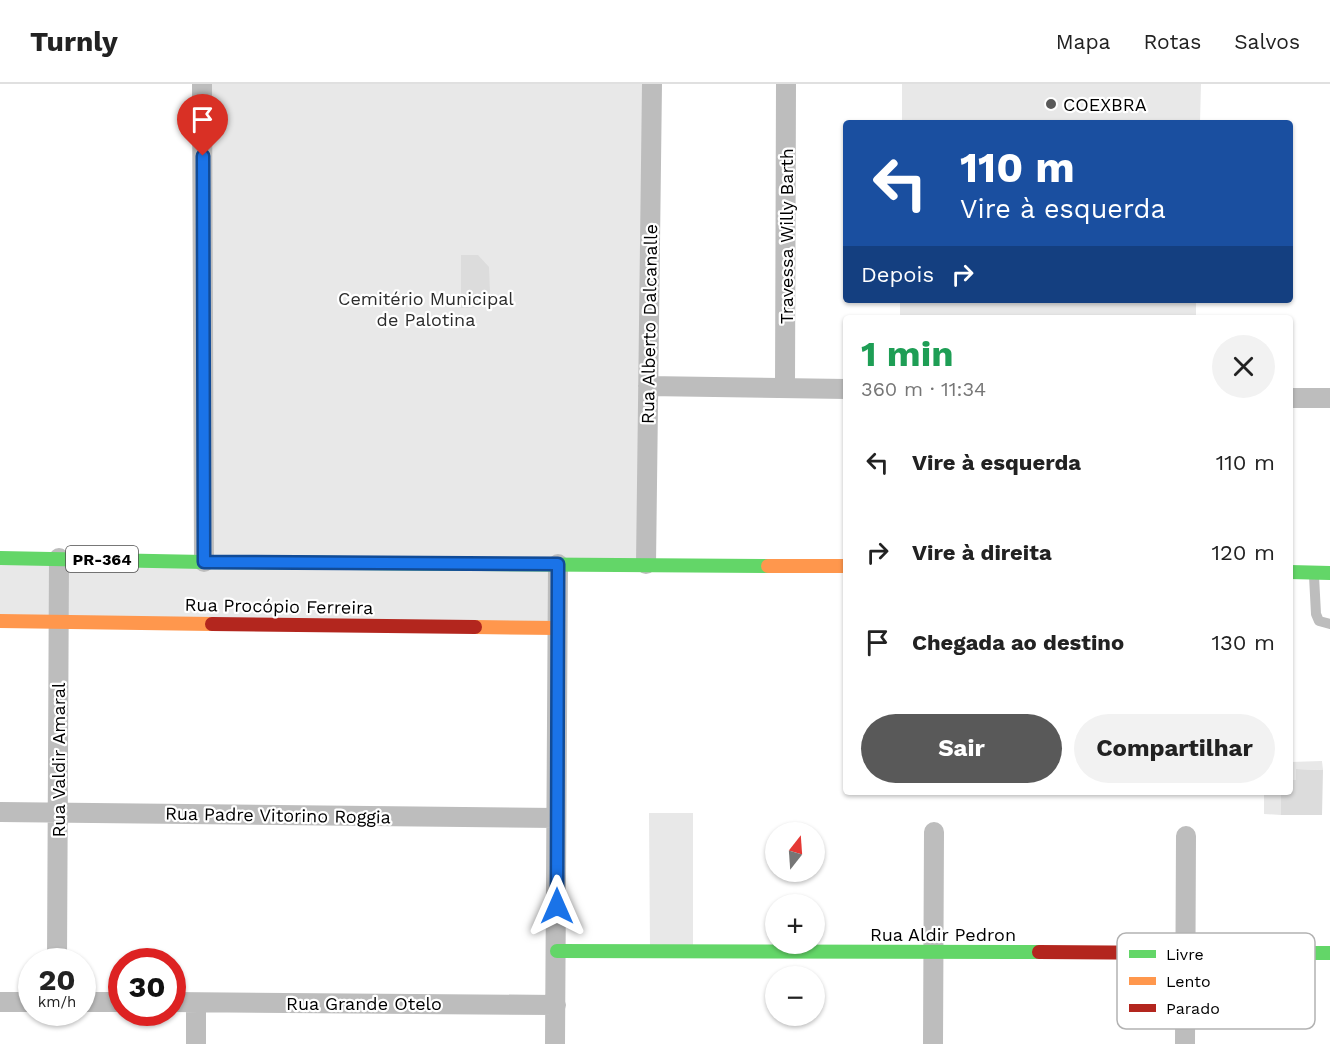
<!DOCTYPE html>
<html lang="pt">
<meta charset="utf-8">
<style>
:root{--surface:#fff;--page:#f2f2f2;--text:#222;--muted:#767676;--line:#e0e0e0;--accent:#595959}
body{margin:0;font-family:"Work Sans",sans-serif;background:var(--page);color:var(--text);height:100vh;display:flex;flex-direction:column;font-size:22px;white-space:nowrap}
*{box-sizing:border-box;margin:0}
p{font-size:20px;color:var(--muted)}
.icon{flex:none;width:33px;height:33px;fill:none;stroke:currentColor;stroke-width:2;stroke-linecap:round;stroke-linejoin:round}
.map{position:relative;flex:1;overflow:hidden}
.details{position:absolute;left:843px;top:231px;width:450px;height:480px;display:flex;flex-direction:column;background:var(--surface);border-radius:6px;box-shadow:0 2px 4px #0004}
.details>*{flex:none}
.banner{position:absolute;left:843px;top:36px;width:450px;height:183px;border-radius:6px;box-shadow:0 2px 4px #0004;background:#1a4fa0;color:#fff;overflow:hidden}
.needle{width:39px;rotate:17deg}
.buttons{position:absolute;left:765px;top:738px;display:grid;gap:12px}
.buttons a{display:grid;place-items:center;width:60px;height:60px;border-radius:50%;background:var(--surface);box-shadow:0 2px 4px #0004;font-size:30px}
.speed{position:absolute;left:18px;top:864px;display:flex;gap:12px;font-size:30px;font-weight:700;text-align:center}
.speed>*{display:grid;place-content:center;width:78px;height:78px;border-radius:50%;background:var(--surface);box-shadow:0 2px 4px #0004;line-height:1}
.speed small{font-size:15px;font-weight:400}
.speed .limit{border:9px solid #d22;background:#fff;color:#111}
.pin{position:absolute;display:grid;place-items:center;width:51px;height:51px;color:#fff;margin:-62px -26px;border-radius:50% 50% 50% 0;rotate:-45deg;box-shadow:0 0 6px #0007}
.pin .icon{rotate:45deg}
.me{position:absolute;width:66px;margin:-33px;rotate:0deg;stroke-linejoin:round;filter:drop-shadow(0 0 4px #0008)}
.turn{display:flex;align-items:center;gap:21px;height:126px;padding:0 18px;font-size:27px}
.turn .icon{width:78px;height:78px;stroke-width:2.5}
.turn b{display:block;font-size:42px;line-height:51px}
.then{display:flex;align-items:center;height:57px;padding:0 18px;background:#0003;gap:12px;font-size:22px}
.round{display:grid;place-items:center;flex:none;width:63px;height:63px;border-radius:32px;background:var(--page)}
.summary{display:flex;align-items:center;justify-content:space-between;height:102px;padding:0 18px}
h1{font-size:36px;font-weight:700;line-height:45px;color:#1e9e55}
.button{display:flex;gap:12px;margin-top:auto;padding:12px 18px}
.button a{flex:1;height:69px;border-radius:36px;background:var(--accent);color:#fff;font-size:24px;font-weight:700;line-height:69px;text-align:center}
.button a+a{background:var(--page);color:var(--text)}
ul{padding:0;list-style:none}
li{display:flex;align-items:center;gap:18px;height:90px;padding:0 18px}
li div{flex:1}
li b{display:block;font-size:22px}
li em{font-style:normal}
header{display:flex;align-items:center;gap:36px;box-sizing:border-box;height:84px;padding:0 30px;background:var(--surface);border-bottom:2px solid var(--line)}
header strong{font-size:28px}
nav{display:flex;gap:33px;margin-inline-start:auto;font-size:21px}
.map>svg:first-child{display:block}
</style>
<header>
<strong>Turnly</strong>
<nav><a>Mapa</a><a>Rotas</a><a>Salvos</a></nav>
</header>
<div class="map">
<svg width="1330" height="960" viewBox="0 0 1330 960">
<rect width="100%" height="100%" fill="#fff"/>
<!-- green -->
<path fill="#e8e8e8" d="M202,0H652L646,480H558V544L0,537V474L204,478Z
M902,0H1201L1200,39H902Z
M900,216H1196V234L900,232Z
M1322,677L1323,686L1296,685V696H1290V678Z
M1264,708H1281V731L1264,730Z
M649,729H693V867H650Z"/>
<!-- building -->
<path fill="#dcdcdc" d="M461,171H478L489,183L490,209L484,220L479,223L461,224Z
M1296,685L1323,686L1322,731H1281V708H1290V696H1296Z"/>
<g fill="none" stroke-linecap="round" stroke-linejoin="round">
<!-- lane -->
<path stroke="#bdbdbd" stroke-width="10" d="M1314,492L1316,530L1319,537L1330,540"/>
<!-- street -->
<path stroke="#bdbdbd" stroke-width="20" d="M202,0L204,478
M648,302L846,305
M785,304L786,0
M1290,314H1330
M646,480L652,0
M0,728L556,734
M57,878L59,474
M0,918H32
M82,918H122
M172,918L556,921
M196,919V960
M555,960L558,480
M933,960L934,748
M1185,960L1186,752"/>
<!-- fast -->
<path stroke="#63d668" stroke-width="14" d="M0,474L204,478L768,482
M1290,488L1330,489
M557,867L1039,868
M1184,869H1330"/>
<!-- slow -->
<path stroke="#ff974d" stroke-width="14" d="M768,482H846
M0,537L212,540
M475,543L558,544"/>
<!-- jam -->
<path stroke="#b3261e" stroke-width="14" d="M212,540L475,543
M1039,868L1184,869"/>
</g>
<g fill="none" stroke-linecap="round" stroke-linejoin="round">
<defs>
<path id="route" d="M203,72L204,478L558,480L557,822"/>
</defs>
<!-- route casing -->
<use href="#route" stroke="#114b97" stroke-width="15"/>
<!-- route -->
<use href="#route" stroke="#1a73e8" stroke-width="10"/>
</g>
<!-- markers -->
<circle fill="#595959" stroke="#fff" stroke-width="2" cx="1051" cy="20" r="6"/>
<g text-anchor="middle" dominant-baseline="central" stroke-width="4.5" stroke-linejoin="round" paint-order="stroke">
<!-- shield labels -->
<rect fill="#fff" stroke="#4c4c4c" stroke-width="1.5" x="66" y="462" width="72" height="26" rx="4.5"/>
<g font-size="16" font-weight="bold" fill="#000">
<text x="102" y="475">PR-364</text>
</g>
<!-- poi labels -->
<g font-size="18" fill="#000" stroke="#fff" text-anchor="start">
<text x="1063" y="20">COEXBRA</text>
</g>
<!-- street labels -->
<g font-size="18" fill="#000" stroke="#fff">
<text transform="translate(786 152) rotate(-90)">Travessa Willy Barth</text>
<text transform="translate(649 240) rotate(-89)">Rua Alberto Dalcanalle</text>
<text transform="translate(279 522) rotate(1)">Rua Procópio Ferreira</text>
<text transform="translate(58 676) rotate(-90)">Rua Valdir Amaral</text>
<text transform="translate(278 731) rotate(1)">Rua Padre Vitorino Roggia</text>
<text x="943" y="850">Rua Aldir Pedron</text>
<text x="364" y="919">Rua Grande Otelo</text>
</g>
<!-- park labels -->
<g font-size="18" fill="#2d2d2d" stroke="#fff">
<text x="426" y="214">Cemitério Municipal<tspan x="426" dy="21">de Palotina</tspan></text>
</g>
</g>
<!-- legend -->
<rect x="1117" y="849" width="198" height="96" rx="9" fill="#fff" stroke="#b2b2b2" stroke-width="1.5"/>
<rect x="1129" y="866" width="27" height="8" fill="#63d668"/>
<rect x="1129" y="893" width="27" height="8" fill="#ff974d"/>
<rect x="1129" y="920" width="27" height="8" fill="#b3261e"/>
<g font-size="16" fill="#000">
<text x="1166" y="876">Livre</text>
<text x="1166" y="903">Lento</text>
<text x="1166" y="930">Parado</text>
</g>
</svg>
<div class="buttons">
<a><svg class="needle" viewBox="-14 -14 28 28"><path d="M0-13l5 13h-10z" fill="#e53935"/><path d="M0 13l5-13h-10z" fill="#767676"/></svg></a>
<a>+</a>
<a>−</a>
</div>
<div class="speed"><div>20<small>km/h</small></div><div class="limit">30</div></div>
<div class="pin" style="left:203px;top:72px;background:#d93025"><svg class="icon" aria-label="arrive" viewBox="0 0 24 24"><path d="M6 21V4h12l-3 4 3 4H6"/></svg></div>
<svg class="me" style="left:557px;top:822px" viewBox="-20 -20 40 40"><path d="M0-17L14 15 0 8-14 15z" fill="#1a73e8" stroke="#fff" stroke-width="4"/></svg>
<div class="banner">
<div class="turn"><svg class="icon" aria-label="left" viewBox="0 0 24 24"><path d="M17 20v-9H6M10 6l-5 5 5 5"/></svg><div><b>110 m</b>Vire à esquerda</div></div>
<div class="then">Depois<svg class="icon" aria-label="right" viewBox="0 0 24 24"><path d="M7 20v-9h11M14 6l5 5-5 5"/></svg></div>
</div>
<section class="details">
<div class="summary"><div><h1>1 min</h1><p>360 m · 11:34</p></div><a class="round"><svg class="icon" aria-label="close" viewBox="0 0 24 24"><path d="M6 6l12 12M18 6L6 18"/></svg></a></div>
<ul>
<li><svg class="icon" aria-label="left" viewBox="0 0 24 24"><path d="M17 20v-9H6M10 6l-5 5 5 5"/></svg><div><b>Vire à esquerda</b></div><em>110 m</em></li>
<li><svg class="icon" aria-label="right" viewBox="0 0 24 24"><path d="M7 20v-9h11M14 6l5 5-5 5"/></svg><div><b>Vire à direita</b></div><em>120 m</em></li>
<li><svg class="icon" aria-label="arrive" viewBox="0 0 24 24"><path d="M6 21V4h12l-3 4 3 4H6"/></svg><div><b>Chegada ao destino</b></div><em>130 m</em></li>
</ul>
<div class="button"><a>Sair</a><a>Compartilhar</a></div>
</section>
</div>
